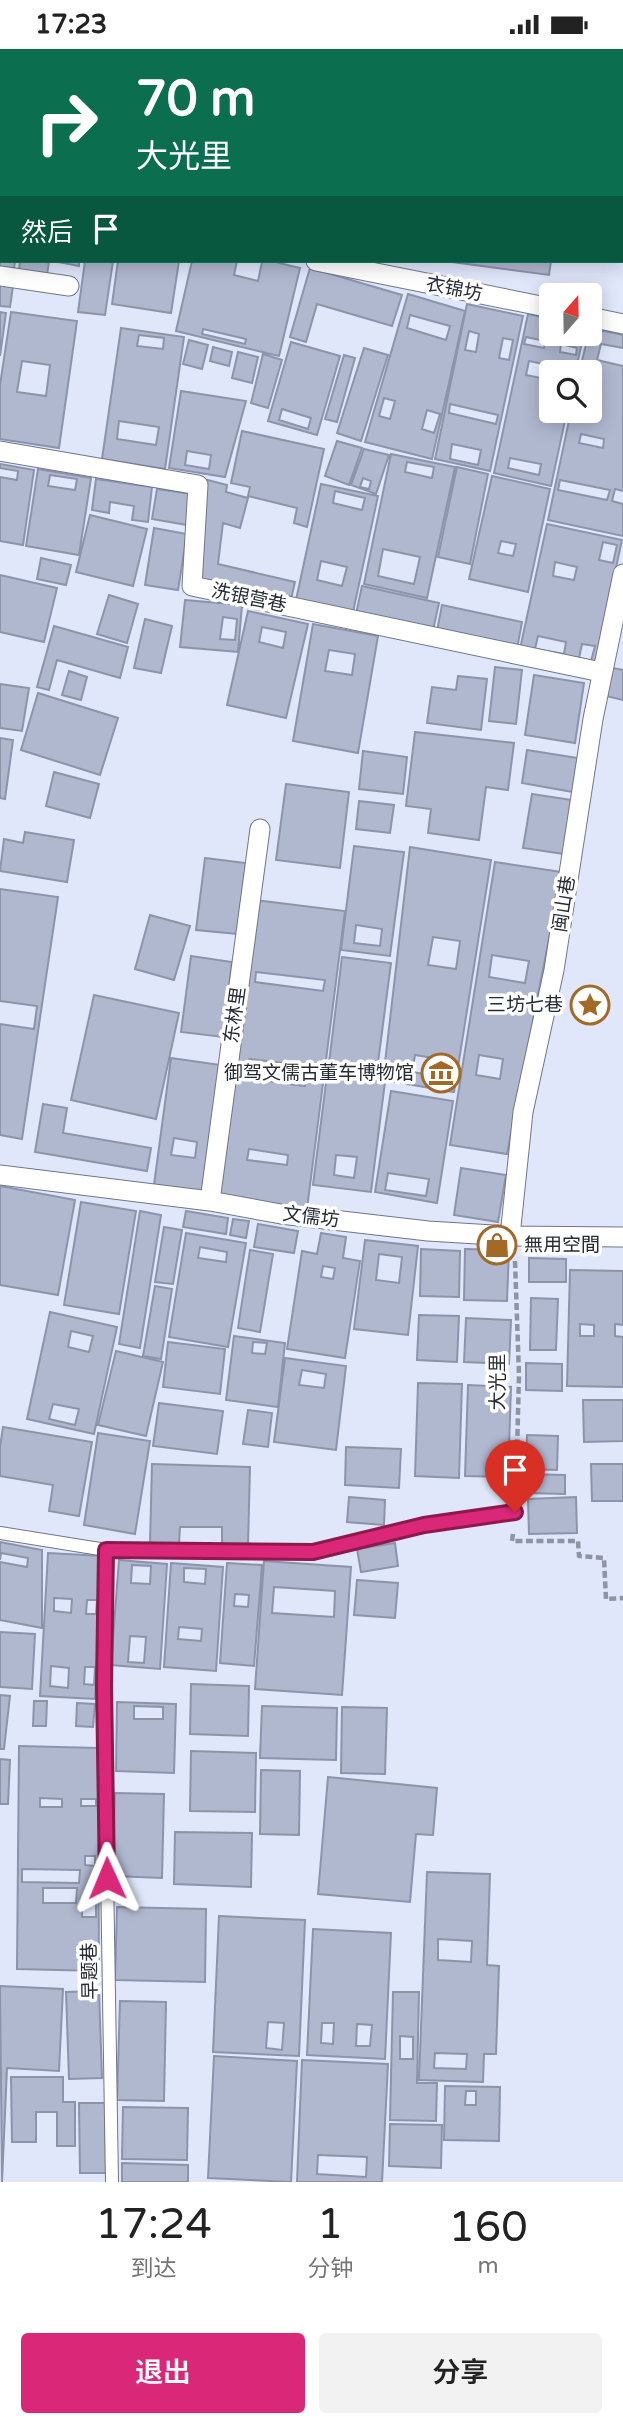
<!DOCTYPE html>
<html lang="zh">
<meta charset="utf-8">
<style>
:root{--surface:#fff;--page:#f2f2f2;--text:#222;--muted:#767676;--accent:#db2777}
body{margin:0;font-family:"Varela Round","Noto Sans SC",sans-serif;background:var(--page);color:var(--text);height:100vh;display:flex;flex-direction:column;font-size:26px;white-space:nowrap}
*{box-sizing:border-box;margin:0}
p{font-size:23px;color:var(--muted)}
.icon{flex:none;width:38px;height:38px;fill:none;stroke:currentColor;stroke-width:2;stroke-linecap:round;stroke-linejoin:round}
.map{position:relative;height:2133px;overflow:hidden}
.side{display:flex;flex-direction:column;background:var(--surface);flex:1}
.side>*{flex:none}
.hud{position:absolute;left:0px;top:0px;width:623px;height:214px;box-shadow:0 4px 18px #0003;background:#0b6e4f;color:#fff;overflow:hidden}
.needle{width:46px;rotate:20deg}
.controls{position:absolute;left:539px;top:234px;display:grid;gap:14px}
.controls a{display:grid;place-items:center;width:63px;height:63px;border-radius:7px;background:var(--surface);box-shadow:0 4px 18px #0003;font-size:35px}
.pin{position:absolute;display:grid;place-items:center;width:60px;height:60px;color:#fff;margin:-72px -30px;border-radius:50% 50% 50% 0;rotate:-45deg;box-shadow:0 0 7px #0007}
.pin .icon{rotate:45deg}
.me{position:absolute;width:77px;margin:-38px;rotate:359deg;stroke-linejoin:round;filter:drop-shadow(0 0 5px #0008)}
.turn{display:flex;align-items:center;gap:24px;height:147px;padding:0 21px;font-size:32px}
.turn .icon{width:91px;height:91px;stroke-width:2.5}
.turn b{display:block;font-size:49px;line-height:60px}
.then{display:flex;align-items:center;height:66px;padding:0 21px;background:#0003;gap:14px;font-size:26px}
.eta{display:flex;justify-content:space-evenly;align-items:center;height:119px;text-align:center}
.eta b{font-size:42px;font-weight:600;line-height:49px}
.primary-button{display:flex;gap:14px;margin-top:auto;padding:14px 21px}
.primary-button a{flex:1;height:80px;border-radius:7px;background:var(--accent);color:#fff;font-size:28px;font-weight:600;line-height:80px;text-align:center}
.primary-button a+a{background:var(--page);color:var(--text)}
.status{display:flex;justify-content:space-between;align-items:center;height:49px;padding:0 35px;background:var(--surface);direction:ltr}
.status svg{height:19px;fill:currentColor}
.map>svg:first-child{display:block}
</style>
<div class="status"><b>17:23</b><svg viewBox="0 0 49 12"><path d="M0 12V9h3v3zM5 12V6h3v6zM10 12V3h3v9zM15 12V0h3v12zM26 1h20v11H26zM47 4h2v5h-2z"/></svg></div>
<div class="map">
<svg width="623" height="2133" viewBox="0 0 623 2133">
<rect width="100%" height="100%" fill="#e0e7fb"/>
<!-- building -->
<path fill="#b0b8d0" stroke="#8c94ab" stroke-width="2" fill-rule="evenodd" d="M621,55H623V126H621Z
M0,70H2V127H0Z
M0,197L2,212H15L14,220L0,218Z
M20,212H49L47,226L19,221Z
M53,212H79V217Z
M85,212H113L105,266L78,263Z
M118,212H179L171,264L112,255Z
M192,212H237L234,226L258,232L262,213L256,212H271L300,219L279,307L176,282ZM203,280L246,290L245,295L202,285Z
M444,212H551L549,226Z
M310,219L402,246L392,277L317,255L306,293L290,288Z
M0,235L13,237L10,258L0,257Z
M408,245L465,262L432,410L365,393ZM410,266L450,277L446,291L407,279ZM384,349L395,352L390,370L379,367ZM427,361L440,365L434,384L422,380Z
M467,255L523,267L490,422L435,410ZM469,282L479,285L476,303L465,301ZM503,289L513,291L509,311L499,309ZM450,355L498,366L496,375L449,364ZM452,395L481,401L478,416L450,410Z
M0,263L6,264L0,307Z
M11,263L77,272L59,399L0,390V336ZM22,312L50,316L46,347L17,343Z
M528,265L551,270V285H584L575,324H565L566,320L529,312L526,326L551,331V362H567L551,437L494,424ZM526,288L545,292L544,299L524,295ZM561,295L577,299L576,306L560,303ZM510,409L541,415L539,426L508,419Z
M121,279L184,288L165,420L102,410ZM139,286L164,289L163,300L137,297ZM119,372L159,378L156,396L117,390Z
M590,279L623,286V299L601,295L597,311L623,317V442L615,440L612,452L623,455V487L548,471L571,362H590V324H579ZM581,385L604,390L603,399L579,394ZM560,431L610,441L607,451L558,441Z
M189,291L208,296L202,320L183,315Z
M291,293L340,307L317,386L268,372ZM282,360L311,369L308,380L279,371Z
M213,298L232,303L229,317L210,312Z
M364,299L388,306L361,392L337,384Z
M238,303L258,308L252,334L232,329Z
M263,305L282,311L268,359L251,354Z
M344,306L355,309L337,373L325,370Z
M181,342L246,352L225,428L169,419ZM187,402L211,406L209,420L185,416Z
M242,382L324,400L307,478L294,474L297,459L248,447L250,438L231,434Z
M337,392L362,399L349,436L325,427Z
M364,400L389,406L376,445L351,436ZM363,429L371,432L369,440L360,438Z
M391,405L455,418L427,549L364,535ZM407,413L434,418L432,429L405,423ZM383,500L420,508L414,535L378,527Z
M0,415L34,421L23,496L0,492V428L17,431L18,422L0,419Z
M457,418L488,425L470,515L438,508Z
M38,420L91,429L79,506L26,497ZM50,426L77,430L75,441L48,437Z
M492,427L550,440L528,543L469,530ZM501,492L516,495L513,507L498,504Z
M200,429L227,436L226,443L248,449L240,479L223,474L218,515L295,533L291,550L195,529Z
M96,430L152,438L148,473L132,471L134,457L110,453L109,464L92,461Z
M321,435L378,447L353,563L296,551ZM335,442L365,449L362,461L333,454ZM321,512L347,518L342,537L317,531Z
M157,440L192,445L187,476L152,470Z
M90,466L147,480L133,537L76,523Z
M547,475L622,491L595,616L520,600ZM603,493L617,496L613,514L599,511ZM555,513L577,518L574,531L553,527ZM538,587L566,593L564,605L535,600ZM582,595L595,597L591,612L579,609Z
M154,479L187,485L178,541L145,536Z
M41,509L71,516L66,536L37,530Z
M0,526L57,539L44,593L0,583Z
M362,537L439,554L433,581L356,565Z
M109,546L138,555L127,594L97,585Z
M185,551L242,556L238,603L180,598ZM223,568L237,570L235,591L220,590Z
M442,556L522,573L517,600L437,582Z
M248,562L308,575L286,669L227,656ZM262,578L286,583L283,599L259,593Z
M145,570L172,577L161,624L134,619Z
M313,575L378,587L358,704L293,692ZM329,601L355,605L352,626L325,622Z
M54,577L128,598L120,629L57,611L49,641L37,638Z
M495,618L522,621L516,675L489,672Z
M608,618L623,621V651L602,646Z
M69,622L87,628L81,651L62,646Z
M534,626L584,634L575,694L525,686Z
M458,627L487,630L481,681L427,674L432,638L456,641Z
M0,635L29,639L22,682L0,679Z
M38,644L118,669L100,726L21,701Z
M415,683L514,694L508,741L486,738L479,791L428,784L431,760L406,757Z
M0,689L13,691L5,750L0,749Z
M527,701L578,709L573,743L522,734Z
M363,702L407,708L403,745L359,740Z
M54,723L99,735L90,769L46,757Z
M286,735L349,743L340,819L276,811Z
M532,745L572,751L564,805L523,799Z
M359,752L394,756L390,784L356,780Z
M25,783L74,791L67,833L0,822L4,790L23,794Z
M354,797L404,803L390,907L341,901ZM356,876L382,880L380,897L354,894Z
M410,798L491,811L454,1043L383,1031ZM433,888L460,892L456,920L428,916ZM415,1006L440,1010L437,1027L412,1023Z
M205,809L246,814L237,885L196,881Z
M495,813L562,823L507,1105L450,1096ZM492,906L529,912L525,934L489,928ZM479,1006L503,1010L500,1030L476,1026Z
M0,840L58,848L22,1090L0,1086V975L34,980L37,957L0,952Z
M255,851L345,862L307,1160L217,1148ZM256,923L325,931L323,942L255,933ZM249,1010L307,1017L305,1037L246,1029ZM249,1100L288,1106L287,1116L247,1111Z
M150,866L190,877L174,931L135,920Z
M191,907L232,913L223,988L181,983Z
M342,908L391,914L376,1029L328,1022Z
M94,946L179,964L156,1070L71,1051Z
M171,1009L221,1016L203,1142L154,1136ZM174,1089L197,1093L195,1109L171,1106Z
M327,1026L385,1033L371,1143L313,1136ZM336,1106L357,1108L354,1129L334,1126Z
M391,1042L453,1052L437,1154L375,1143ZM388,1124L429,1130L426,1147L385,1141Z
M43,1055L67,1059L63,1084L151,1099L147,1122L35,1103Z
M461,1119L506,1126L498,1173L454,1166Z
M0,1137L75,1151L58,1246L0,1236Z
M81,1153L136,1162L119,1265L64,1256Z
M140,1162L161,1166L140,1299L119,1295Z
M186,1162L228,1169L226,1185L183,1178Z
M233,1170L249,1172L246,1189L230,1186Z
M258,1175L298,1182L294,1204L254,1198Z
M164,1178L182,1181L173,1235L155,1233Z
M186,1184L246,1194L228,1298L169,1288ZM200,1198L227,1203L226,1213L198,1209Z
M321,1184L346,1188L343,1209L360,1212L345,1309L287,1300L302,1202L317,1205ZM323,1217L335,1219L333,1230L321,1228Z
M365,1191L418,1197L408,1286L354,1280ZM379,1205L402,1208L399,1234L376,1231Z
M421,1200L460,1202L459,1248L420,1247Z
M465,1200L509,1201L507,1252L464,1251Z
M250,1201L273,1205L260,1283L238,1279Z
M529,1209L566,1210V1233H529Z
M570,1221L623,1222V1276L615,1275V1287L623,1288V1338L567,1337ZM580,1275L594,1276V1287H580Z
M155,1237L172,1240L161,1310L143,1307Z
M531,1249L558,1250L556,1301H530Z
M50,1263L117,1278L94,1385L27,1370ZM71,1282L93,1287L89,1303L68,1298ZM53,1355L79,1360L75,1376L49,1370Z
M419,1266L459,1267L457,1313L417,1311Z
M466,1269L511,1271L509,1315L464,1313Z
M234,1287L285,1294L278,1358L226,1351ZM253,1293L267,1294L265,1305L252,1304Z
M168,1293L225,1300L220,1345L163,1338Z
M116,1302L163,1313L146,1387L98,1376Z
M285,1309L346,1317L336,1401L274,1393ZM302,1321L326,1325L324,1339L299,1336Z
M526,1314L562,1315V1342L526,1341Z
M418,1334L462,1335L459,1429L415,1427Z
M468,1336L511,1338L508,1428L465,1427Z
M583,1351H623V1392L584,1393Z
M159,1354L223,1362L217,1405L153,1397Z
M248,1361L272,1364L268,1398L243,1395Z
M3,1378L92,1393L79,1467L49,1462L53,1436L0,1427V1398Z
M98,1384L150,1392L135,1485L84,1476Z
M527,1386L558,1387L557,1421L526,1420Z
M346,1398L401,1400L399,1439L345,1436Z
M152,1415L250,1418L248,1496L222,1495V1478H180L179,1495L150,1494Z
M591,1415H623V1452H592Z
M526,1425L565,1426V1445L526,1444Z
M349,1448L385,1451L384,1476L347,1473Z
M576,1448L577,1484L529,1485L528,1450Z
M0,1493L42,1501V1579L0,1571V1513L27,1518L28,1509L1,1504L0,1511Z
M395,1494L398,1517L361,1523L357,1500Z
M48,1504L102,1507L95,1650L40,1647ZM54,1549L72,1550L71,1564L54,1562ZM87,1551H97L96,1565H86ZM51,1617L69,1619L68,1639L50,1637ZM85,1618H95L94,1636L84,1635Z
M119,1511L167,1515L160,1620L111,1616ZM132,1516L151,1517L150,1535L131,1534ZM130,1587L146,1588L144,1614L128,1613Z
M264,1512L351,1518L342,1646L255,1640ZM274,1538L335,1542L334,1568L272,1564Z
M171,1514L223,1518L216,1622L164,1618ZM184,1519L206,1520L205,1535L184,1533ZM179,1578L202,1580L201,1592L178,1590Z
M227,1514L262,1516L254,1617L220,1614ZM235,1545L249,1546L248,1558L234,1557Z
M357,1531L398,1534L395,1569L354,1566Z
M0,1583L35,1585L32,1640L0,1638Z
M191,1635L249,1637L248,1687L190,1685Z
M0,1646L10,1647L4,1700H0Z
M34,1652H47L46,1677H33Z
M117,1653L176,1655L174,1724L116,1722ZM134,1657L163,1658V1670H134Z
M77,1654L95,1655L93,1678L76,1677Z
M262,1657L337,1659L336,1711L260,1709Z
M342,1658L387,1659L385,1725L341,1724Z
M19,1697L98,1699L99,1922L17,1920ZM40,1749L62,1750V1758H40ZM81,1750H96V1757H81ZM85,1807H95V1817L85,1816ZM22,1820L80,1821L79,1834L22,1833ZM43,1839H77L76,1854H43ZM82,1852H96V1868H82Z
M191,1702L256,1704L255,1763L190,1762Z
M0,1710L10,1711L8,1755H0Z
M261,1721L300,1722L299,1786L260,1785Z
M328,1728L437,1739L433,1786L416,1785L410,1853L318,1845Z
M115,1744L164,1745L162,1829L113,1827Z
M175,1783L252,1784L251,1838L174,1835Z
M427,1823L490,1825L487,1916L499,1917L496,2005H484L483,2033L419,2031ZM438,1890L472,1892L471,1913L438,1911ZM435,2004L467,2005L466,2020L434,2019Z
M117,1858L206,1860L205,1933L115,1931Z
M219,1867L305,1871L299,2007L213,2003ZM268,1973L284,1974L282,2001L266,1999Z
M313,1880L391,1884L385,2010L307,2006ZM322,1974H334L333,1995L321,1994ZM357,1975L372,1976L370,1997H356Z
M0,1937L63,1940L59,2022L7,2019L2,2133Z
M99,1942L102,2029L69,2030L66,1943Z
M393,1943H419L417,2034H437L436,2072L390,2071ZM400,1987L413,1988V2010H400Z
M120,1952L166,1953L164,2052L117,2051Z
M214,2007L297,2012L291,2133L208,2129Z
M302,2011L388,2015L382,2133H297ZM318,2106L367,2108L366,2128L317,2125Z
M11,2028H63V2053H75V2097H57V2063H36V2093H12Z
M445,2037L500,2038L499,2092L444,2091ZM466,2042H476V2056H465Z
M79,2054H105L106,2124H80Z
M123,2058L188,2059L187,2111L122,2110Z
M390,2075L442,2076L441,2119L389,2117Z
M122,2114L188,2116V2133H122Z"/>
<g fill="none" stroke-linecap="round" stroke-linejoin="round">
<defs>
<path id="service" d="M0,1484L106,1501L313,1503L424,1476L515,1463
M106,1501L104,1636L112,2133"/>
<path id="pedestrian" d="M15,0L26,2
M316,212L551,259
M0,227L69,237
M590,268L623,275
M0,402L198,436L192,537L601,623
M0,1126L210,1152L281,1165L428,1182L510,1187L623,1188
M210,1152L260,780
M510,1187L523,1063L554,921L593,670L623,525"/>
<path id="minor" d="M552,0L564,2
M621,10L623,11"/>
</defs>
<!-- service casing -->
<use href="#service" stroke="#6e768c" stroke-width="14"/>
<!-- pedestrian casing -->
<use href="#pedestrian" stroke="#6e768c" stroke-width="21"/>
<!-- minor casing -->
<use href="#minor" stroke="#6e768c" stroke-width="26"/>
<!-- path -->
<path stroke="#8f94a3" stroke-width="4.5" stroke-dasharray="7 3.5" stroke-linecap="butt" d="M515,1212L519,1326L516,1441
M513,1485L512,1492H578L579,1507L604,1509L606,1550L623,1549"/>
<!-- service -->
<use href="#service" stroke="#fff" stroke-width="12"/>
<!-- pedestrian -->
<use href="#pedestrian" stroke="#fff" stroke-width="19"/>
<!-- minor -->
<use href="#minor" stroke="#fff" stroke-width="24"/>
</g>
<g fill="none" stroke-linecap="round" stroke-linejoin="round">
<defs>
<path id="route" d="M107,1829L104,1636L106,1501L313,1503L424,1476L515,1463"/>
</defs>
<!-- route casing -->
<use href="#route" stroke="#8e194d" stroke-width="18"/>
<!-- route -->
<use href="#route" stroke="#db2777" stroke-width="12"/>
</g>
<!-- icons -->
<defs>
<symbol id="sight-ring" viewBox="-11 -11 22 22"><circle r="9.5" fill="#fff" stroke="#a26927" stroke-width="1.5"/><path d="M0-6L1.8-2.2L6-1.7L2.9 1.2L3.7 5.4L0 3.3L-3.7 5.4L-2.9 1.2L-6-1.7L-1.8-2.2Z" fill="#a26927"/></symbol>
<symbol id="museum-ring" viewBox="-11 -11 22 22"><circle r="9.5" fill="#fff" stroke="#a26927" stroke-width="1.5"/><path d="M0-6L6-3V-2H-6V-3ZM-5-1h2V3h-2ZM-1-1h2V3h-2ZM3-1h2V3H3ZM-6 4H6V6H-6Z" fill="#a26927"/></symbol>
<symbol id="shop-ring" viewBox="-11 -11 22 22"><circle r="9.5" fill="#fff" stroke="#a26927" stroke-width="1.5"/><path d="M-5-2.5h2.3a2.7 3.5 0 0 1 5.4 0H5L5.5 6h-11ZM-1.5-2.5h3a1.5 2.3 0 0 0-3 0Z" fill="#a26927"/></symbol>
</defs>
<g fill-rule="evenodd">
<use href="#sight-ring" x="568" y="934" width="44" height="44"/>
<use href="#museum-ring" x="419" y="1002" width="44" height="44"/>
<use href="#shop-ring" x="475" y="1174" width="44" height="44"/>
</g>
<g text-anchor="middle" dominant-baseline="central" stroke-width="7" stroke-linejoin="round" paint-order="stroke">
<!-- street labels -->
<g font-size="19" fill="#272b34" stroke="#fff">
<text transform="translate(454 240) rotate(11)">衣锦坊</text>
<text transform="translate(249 549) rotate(12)">洗银营巷</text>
<text transform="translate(564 855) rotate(-81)">闽山巷</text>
<text transform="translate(235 966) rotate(-82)">东林里</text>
<text transform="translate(311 1168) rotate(7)">文儒坊</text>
<text transform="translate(498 1333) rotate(-90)">大光里</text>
<text transform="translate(90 1922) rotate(-91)">早题巷</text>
</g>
<!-- poi labels -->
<g font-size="19" fill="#272b34" stroke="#fff" text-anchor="end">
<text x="563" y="956">三坊七巷</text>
<text x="414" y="1024">御驾文儒古董车博物馆</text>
<text x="524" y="1196" text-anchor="start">無用空間</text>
</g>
</g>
</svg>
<div class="controls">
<a><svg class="needle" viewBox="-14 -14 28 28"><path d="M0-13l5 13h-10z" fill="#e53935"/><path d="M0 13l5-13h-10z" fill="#767676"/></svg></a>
<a><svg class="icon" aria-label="search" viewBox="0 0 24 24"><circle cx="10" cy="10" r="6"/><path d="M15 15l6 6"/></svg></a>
</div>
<div class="pin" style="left:515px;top:1463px;background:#d93025"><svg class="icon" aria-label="arrive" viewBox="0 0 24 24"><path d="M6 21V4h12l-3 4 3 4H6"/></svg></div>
<svg class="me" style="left:107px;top:1829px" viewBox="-20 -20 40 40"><path d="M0-17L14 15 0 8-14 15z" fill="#db2777" stroke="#fff" stroke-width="4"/></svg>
<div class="hud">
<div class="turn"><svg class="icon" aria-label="right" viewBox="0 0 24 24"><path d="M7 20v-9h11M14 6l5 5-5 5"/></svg><div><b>70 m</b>大光里</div></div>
<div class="then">然后<svg class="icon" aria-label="arrive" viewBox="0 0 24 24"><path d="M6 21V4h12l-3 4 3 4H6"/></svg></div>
</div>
</div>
<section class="side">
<div class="eta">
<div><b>17:24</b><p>到达</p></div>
<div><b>1</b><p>分钟</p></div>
<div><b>160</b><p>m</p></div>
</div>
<div class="primary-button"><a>退出</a><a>分享</a></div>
</section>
